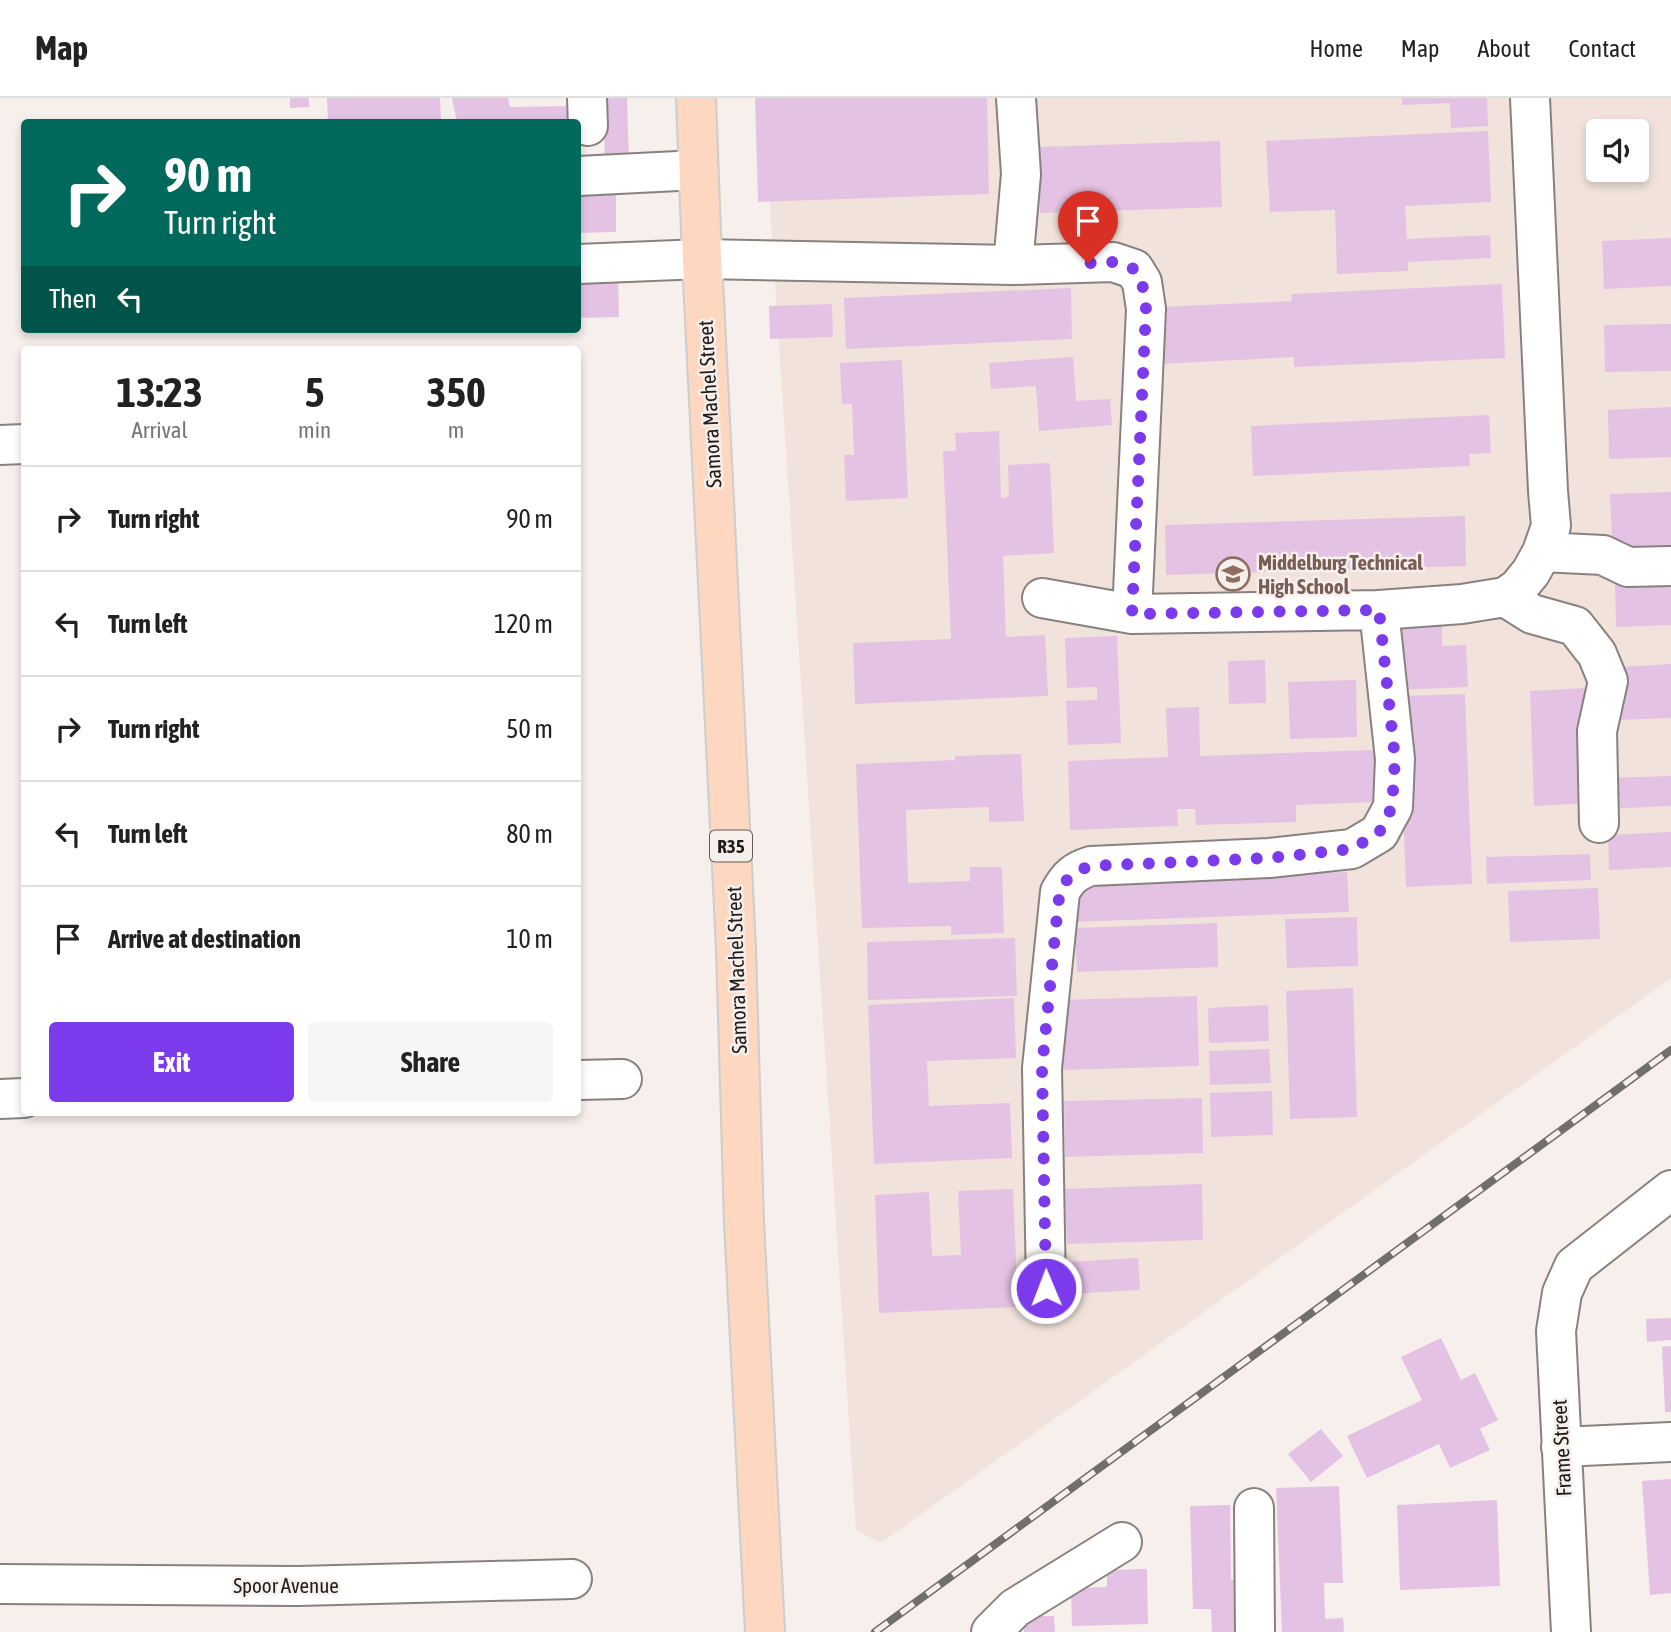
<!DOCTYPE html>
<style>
:root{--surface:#fff;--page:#f6f6f6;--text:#222;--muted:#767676;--line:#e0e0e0;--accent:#7c3aed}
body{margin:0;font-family:"Asap Condensed",sans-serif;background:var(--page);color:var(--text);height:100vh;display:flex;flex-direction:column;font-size:26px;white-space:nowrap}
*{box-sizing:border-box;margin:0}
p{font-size:23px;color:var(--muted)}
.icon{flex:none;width:38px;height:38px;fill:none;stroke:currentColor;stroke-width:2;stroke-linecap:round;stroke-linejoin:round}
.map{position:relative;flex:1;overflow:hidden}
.sheet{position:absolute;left:21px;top:248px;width:560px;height:770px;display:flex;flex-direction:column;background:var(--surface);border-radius:7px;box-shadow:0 4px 10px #0003}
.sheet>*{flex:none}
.guide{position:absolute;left:21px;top:21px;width:560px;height:214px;border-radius:7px;box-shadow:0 4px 10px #0003;background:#00695c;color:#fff;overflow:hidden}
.tools{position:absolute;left:1586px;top:21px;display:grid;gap:14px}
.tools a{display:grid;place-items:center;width:63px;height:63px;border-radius:7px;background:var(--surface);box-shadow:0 4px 10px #0003;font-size:35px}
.pin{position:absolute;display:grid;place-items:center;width:60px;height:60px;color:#fff;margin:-72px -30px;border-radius:50% 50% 50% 0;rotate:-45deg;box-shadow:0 0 7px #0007}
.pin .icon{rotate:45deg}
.me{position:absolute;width:77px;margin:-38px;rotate:359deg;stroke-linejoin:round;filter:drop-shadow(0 0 5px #0008)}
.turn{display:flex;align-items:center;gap:24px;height:147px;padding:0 28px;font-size:32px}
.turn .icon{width:91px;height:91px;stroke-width:2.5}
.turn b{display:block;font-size:49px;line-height:60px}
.then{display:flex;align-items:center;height:66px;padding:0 28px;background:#0003;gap:14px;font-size:26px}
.eta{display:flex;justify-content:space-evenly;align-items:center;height:119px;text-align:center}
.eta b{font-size:42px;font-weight:700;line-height:49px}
.primary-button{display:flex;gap:14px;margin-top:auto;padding:14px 28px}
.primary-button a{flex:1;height:80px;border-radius:7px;background:var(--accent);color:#fff;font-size:28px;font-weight:700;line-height:80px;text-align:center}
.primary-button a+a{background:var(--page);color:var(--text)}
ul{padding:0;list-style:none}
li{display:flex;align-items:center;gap:21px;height:105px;padding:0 28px;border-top:2px solid var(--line)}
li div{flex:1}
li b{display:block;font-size:26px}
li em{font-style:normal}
header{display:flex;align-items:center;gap:42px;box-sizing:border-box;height:98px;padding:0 35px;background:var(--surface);border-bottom:2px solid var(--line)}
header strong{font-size:33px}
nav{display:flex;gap:38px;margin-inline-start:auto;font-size:24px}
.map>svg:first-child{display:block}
</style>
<header>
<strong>Map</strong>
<nav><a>Home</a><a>Map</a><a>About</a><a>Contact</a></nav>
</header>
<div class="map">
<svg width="1671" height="1534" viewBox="0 0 1671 1534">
<rect width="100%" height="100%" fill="#f6efeb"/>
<!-- built -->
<path fill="#f1e3db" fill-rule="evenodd" d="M763,0H1671V880L881,1445L856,1432ZM1598,33H1636V72H1598Z"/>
<!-- building -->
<path fill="#e4c2e4" d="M290,0H309V9L290,10Z
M327,0H440L441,24H328Z
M452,0H508L510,9L571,8L572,24H499V23L489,24H457Z
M603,0H627L629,61L605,62Z
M755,0H987L989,96L758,104Z
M1402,0H1487L1488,28L1451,30L1450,5L1402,7Z
M1488,33L1491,104L1405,108L1407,141L1490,137L1491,160L1408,164V173L1337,176L1335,112L1270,114L1266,43Z
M1220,43L1222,109L1040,115L1038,49Z
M616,91V134L578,135V92Z
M1671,140V188L1604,191L1602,143Z
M618,176L619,219L578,220V177Z
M1502,186L1505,260L1294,269V259L1160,266L1158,209L1292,203L1291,196Z
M1071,190L1072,241L846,251L844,200Z
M832,206L833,239L770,241L769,208Z
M1671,226V273L1605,274L1604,227Z
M1073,259L1076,303L1110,301L1112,327L1039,333L1036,288L991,291L989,265Z
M902,262L908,400L846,403L844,357H854L852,306H842L840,265Z
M1671,309V359L1609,361L1608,312Z
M1489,317L1491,355L1469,356L1470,368L1253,378L1251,328Z
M999,333L1001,400L1009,399L1008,367L1050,365L1054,455L1003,458L1006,539L1045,537L1048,598L855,606L853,545L951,541L943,353H956L955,335Z
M1671,394V462L1626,464L1625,443H1612L1610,396Z
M1465,418L1466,468L1166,477L1165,427Z
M1671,480V527L1616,529L1615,482Z
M1442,527V548L1466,547L1468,589L1397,592L1395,529Z
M1117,538L1121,645L1068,647L1066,603L1097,602V589L1067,590L1065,540Z
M1265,562L1266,605L1229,606L1228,563Z
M1671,566V620L1618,622L1616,569Z
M1356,582L1357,639L1290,641L1288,584Z
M1585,590L1589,705L1534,708L1530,593Z
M1465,596L1472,786L1406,789L1399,598Z
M1199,609L1200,658L1374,652L1375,704L1296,707V724L1196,727L1195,711H1177L1178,728L1070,732L1068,663L1168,659L1166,610Z
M1021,656L1024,723L989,724V709L906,712L908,785L970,783V769H1002L1004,835L951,837V828L862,830L856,666L955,662V658Z
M1671,678V708L1607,711L1605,680Z
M1671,734V769L1609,772L1608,737Z
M1590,756L1591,782L1487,786L1486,759Z
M1347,774L1349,814L1073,824L1072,784Z
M1598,790L1600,841L1510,844L1508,793Z
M1357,819L1358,868L1287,870L1285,821Z
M1217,825L1218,869L1077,874L1075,830Z
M1015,840L1017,898L868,902L867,844Z
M1353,890L1357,1019L1290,1021L1286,893Z
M1197,898L1199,968L1061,972L1059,902Z
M1014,900L1016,960L927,963L929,1008L1010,1005L1012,1060L874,1066L868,907Z
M1268,907L1269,943L1209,945L1208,910Z
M1269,951L1271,985L1210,987L1209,953Z
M1272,993L1273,1037L1211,1039L1210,995Z
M1202,1000L1203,1055L1065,1059L1064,1003Z
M1202,1086L1203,1142L1067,1146L1065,1091Z
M1013,1091L1018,1209L879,1215L875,1097L929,1094L932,1158L961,1157L958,1093Z
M1138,1160L1140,1192L1069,1196L1067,1164Z
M1671,1220V1242L1647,1244L1646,1221Z
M1441,1240L1461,1282L1475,1275L1498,1322L1480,1331L1490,1352L1450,1370L1439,1346L1367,1380L1347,1338L1422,1302L1401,1259Z
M1671,1248V1314H1665L1662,1249Z
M1321,1331L1343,1358L1311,1384L1288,1356Z
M1671,1381V1495L1650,1497L1642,1383Z
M1339,1388L1343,1485H1324L1325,1521L1343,1520L1344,1534H1282L1276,1390Z
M1497,1402L1500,1488L1400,1492L1397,1407Z
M1230,1407L1231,1482H1242L1244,1534H1212L1211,1511H1193L1190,1408Z
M1147,1471L1148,1526L1072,1528L1071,1490L1107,1489V1472Z
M1024,1518H1054L1055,1534H1024Z"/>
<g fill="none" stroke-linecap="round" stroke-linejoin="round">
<defs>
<path id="minor" d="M587,0L588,28
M578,78L698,72
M578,166L702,161L1013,167L1113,164L1134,171L1142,184L1146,211L1132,516
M1013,167L1021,76L1016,0
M0,347L24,346
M1542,454L1603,457L1628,469L1671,468
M1505,499L1532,516L1575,528L1597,556L1608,583L1597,633L1599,725
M1042,500L1132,516L1379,512L1462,506L1505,499L1518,490L1531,474L1542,454L1551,428L1548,393L1530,0
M578,982L622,981
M0,1001L24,1000
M1046,1190L1042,970L1060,794C1068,779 1075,773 1091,768L1269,760L1352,751L1379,735L1393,709L1395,661L1379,512
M1561,1349L1671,1344
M1254,1410L1255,1534
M0,1486L298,1488L572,1481
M991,1534L1015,1510L1122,1444
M1571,1534L1556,1233L1562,1195L1574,1168L1671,1092"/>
<path id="major" d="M696,0L702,161L736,850L744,1124L765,1534"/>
</defs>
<!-- minor casing -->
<use href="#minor" stroke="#88827f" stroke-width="42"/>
<!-- major casing -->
<use href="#major" stroke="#cecdcd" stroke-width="42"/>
<!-- minor -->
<use href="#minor" stroke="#fff" stroke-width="38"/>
<!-- major -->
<use href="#major" stroke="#fed7c1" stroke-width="38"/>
<defs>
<path id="rail" d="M875,1534L1671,952"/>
</defs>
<!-- rail casing -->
<use href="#rail" stroke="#726e6c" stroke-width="8"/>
<!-- rail -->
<use href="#rail" stroke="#f6efeb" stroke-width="5" stroke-dasharray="16" stroke-linecap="butt"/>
</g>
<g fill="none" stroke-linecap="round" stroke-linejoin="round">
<!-- route -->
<path stroke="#7c3aed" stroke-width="12" stroke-dasharray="0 21.6" d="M1046,1190L1042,970L1058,807C1061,784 1069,775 1091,768L1269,760L1352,751L1379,735L1392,709L1395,661L1379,512L1132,516L1146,211L1142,184L1134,171L1113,164L1088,165"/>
</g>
<!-- icons -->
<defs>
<symbol id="school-ring" viewBox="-11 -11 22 22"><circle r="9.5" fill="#f6efeb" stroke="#8d6e63" stroke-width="1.5"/><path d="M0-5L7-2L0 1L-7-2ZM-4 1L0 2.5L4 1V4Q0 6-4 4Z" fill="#8d6e63"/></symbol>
</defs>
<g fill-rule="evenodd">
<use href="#school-ring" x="1214" y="457" width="38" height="38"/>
</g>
<g text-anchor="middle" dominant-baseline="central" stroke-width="5" stroke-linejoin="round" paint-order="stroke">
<!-- shield labels -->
<rect fill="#f6efeb" stroke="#605c5a" stroke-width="2" x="710" y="732.5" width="42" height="31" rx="5"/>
<g font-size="19" font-weight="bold" fill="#1f1d1c">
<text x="731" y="748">R35</text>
</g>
<!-- street labels -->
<g font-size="21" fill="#1f1d1c" stroke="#f6efeb">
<text transform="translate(709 306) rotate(-93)">Samora Machel Street</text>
<text transform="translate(736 872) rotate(-92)">Samora Machel Street</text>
<text transform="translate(1561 1350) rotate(-93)">Frame Street</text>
<text x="286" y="1487">Spoor Avenue</text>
</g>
<!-- education labels -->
<g font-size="21" font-weight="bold" fill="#785e54" stroke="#f6efeb" text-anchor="start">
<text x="1258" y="464">Middelburg Technical<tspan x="1258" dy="24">High School</tspan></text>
</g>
</g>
</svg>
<div class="tools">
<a><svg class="icon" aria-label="sound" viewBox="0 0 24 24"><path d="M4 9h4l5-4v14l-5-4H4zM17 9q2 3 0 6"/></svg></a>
</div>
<div class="pin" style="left:1088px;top:165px;background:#d93025"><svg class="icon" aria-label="arrive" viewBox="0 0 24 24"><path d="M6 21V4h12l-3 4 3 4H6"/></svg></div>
<svg class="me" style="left:1046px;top:1190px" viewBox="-20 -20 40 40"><circle r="17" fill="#7c3aed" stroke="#fff" stroke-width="3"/><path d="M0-11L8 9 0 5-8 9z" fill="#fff"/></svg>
<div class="guide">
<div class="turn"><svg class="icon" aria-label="right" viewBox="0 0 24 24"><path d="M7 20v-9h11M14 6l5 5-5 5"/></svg><div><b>90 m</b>Turn right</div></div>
<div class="then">Then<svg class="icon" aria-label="left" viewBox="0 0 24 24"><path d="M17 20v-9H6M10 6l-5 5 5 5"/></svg></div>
</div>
<section class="sheet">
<div class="eta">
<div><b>13:23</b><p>Arrival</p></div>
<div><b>5</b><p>min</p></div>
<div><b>350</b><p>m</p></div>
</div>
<ul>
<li><svg class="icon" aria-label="right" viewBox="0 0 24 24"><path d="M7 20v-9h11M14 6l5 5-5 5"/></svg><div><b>Turn right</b></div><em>90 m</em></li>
<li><svg class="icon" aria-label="left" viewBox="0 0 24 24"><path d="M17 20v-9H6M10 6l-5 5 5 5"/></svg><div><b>Turn left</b></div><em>120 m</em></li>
<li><svg class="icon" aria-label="right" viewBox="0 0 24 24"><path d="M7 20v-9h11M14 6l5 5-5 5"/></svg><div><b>Turn right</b></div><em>50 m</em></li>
<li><svg class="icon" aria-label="left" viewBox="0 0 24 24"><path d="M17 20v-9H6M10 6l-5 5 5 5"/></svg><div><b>Turn left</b></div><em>80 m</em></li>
<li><svg class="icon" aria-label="arrive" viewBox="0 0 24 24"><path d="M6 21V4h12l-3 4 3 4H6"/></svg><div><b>Arrive at destination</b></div><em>10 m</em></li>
</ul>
<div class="primary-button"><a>Exit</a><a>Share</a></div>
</section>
</div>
